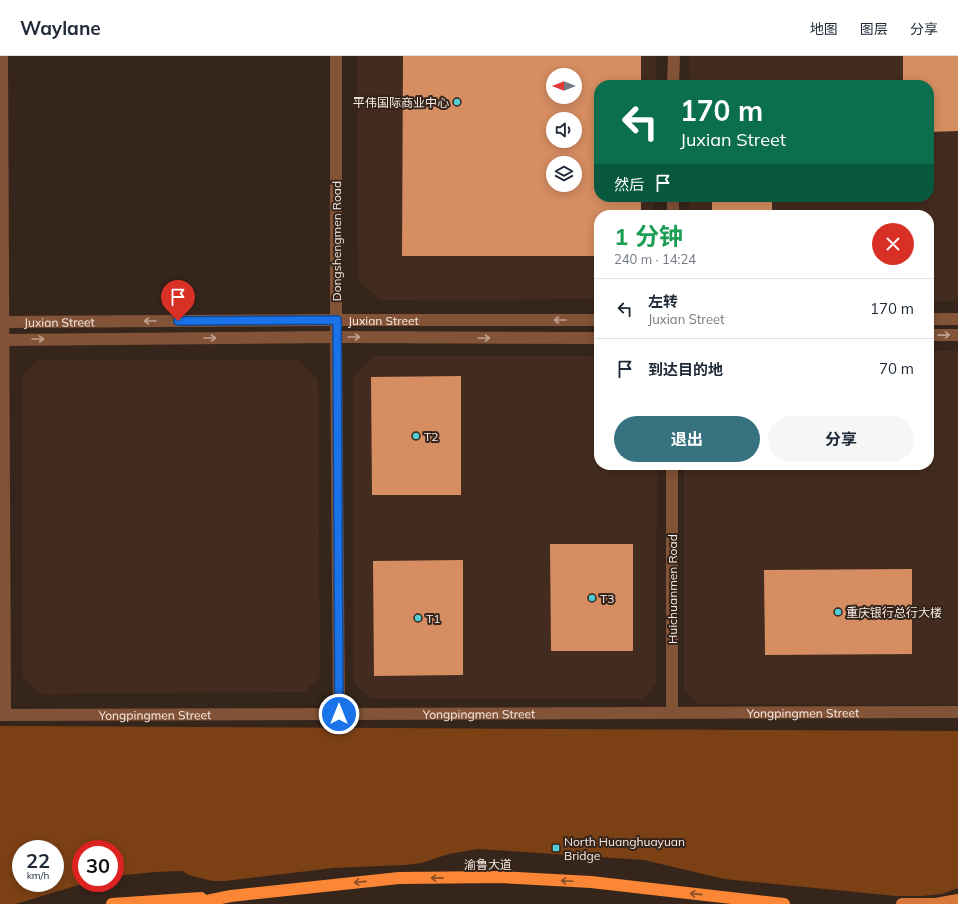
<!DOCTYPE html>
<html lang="zh">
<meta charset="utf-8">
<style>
:root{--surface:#fff;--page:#f6f6f7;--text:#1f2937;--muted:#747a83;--line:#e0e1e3;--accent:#36727f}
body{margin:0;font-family:Mulish,"Noto Sans SC",sans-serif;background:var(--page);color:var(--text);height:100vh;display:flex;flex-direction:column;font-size:15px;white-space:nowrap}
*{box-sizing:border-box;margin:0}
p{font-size:13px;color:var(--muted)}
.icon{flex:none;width:22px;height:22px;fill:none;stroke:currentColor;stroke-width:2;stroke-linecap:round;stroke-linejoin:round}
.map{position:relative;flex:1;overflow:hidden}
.drawer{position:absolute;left:594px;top:154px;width:340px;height:260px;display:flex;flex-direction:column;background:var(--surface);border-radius:16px;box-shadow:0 2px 10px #0003}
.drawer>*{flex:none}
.hud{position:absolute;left:594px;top:24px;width:340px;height:122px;border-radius:16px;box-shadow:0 2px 10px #0003;background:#0b6e4f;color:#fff;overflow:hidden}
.needle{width:26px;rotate:270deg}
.tools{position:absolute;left:546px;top:12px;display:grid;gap:8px}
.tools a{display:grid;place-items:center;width:36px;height:36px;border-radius:50%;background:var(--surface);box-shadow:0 2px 10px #0003;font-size:20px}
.speed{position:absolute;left:12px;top:784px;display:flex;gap:8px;font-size:20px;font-weight:700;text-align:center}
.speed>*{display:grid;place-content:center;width:52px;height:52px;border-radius:50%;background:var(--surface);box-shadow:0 2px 10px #0003;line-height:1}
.speed small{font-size:10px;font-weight:400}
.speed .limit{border:6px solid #d22;background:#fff;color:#111}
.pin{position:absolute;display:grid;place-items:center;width:34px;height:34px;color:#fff;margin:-41px -17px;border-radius:50% 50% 50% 0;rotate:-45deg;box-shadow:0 0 4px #0007}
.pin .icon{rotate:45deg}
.me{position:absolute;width:44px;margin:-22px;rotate:0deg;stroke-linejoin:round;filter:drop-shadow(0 0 3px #0008)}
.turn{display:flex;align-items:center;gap:14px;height:84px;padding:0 20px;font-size:18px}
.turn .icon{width:52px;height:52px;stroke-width:2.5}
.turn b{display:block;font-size:28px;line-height:34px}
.then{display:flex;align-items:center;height:38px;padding:0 20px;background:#0003;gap:8px;font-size:15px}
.round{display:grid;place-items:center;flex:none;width:42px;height:42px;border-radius:21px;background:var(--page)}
.head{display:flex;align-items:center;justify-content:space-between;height:68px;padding:0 20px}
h1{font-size:24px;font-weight:700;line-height:30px;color:#1e9e55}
.button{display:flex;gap:8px;margin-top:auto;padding:8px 20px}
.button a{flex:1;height:46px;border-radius:24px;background:var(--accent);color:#fff;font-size:16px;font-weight:700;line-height:46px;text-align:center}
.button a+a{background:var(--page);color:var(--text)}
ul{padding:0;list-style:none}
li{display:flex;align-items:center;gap:12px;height:60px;padding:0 20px;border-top:1px solid var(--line)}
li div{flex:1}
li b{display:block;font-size:15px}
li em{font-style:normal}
header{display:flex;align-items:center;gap:24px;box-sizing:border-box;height:56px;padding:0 20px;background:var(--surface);border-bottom:1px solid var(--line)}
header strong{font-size:19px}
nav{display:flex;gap:22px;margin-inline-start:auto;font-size:14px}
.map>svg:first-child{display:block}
</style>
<header>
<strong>Waylane</strong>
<nav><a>地图</a><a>图层</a><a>分享</a></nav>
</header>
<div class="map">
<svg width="958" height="848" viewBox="0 0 958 848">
<rect width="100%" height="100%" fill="#36251b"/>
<!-- built -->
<path fill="#432c1f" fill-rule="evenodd" d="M357,0H656V29H599V141H653V159H599V243L380,244L358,224ZM553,19H575V41H553ZM553,63H575V85H553ZM553,107H575V129H553Z
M690,0H958V245H929V159H689V141H929V29H690Z
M929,295H958V649L697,648L684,632V409H929Z
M375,300H599V409H657L656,627L643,643H371L354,627V321Z
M38,304H298L318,324L320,621L304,636L41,638L23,622L22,320Z"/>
<!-- green -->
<path fill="#7c4015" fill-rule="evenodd" d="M0,670L958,675V832L942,838L921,840H896L724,823L644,804L478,793L449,798L421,807L405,809L333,812L225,825H212L189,819L182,815L155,816L115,820V793H81V827H85L16,848H0ZM21,793H55V827H21Z"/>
<!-- building -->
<path fill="#d68d61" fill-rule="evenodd" d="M403,0H641V29H599V141H641V159H599V200H402ZM553,19H575V41H553ZM553,63H575V85H553ZM553,107H575V129H553Z
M903,0H958V75L929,76V29H903Z
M712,141H772V159H712Z
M461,320V439H372L371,321Z
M550,488H633V595H551Z
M463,504V619L374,620L373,505Z
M912,513V598L765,599L764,514Z"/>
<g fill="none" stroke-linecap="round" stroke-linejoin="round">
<!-- minor -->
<g stroke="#825337" stroke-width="12">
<path d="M2,0L5,659"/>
<path d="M336,0V281L339,658"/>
<path d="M673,29L674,0"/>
<path d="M673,159V141"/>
<path d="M929,263H958"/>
<path id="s1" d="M0,268L3,266L337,264H599"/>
<path d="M929,279H958"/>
<path d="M0,281L4,284L336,281L599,282"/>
<path d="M672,657V409"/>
<path id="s2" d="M0,659L958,656"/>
</g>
<!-- major -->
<path stroke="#d97939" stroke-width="12" d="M902,848H936L958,844"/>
<!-- highway -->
<path stroke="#fb8736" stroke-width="12" d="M112,848L201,842
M192,848L231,840L399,822L501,821L591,826L784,848"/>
</g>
<!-- one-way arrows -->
<defs><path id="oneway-shaft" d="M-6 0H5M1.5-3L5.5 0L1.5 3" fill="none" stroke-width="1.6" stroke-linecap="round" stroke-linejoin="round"/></defs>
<g stroke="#bda08e">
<use href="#oneway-shaft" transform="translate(560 264) rotate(180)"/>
<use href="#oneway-shaft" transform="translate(150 265) rotate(180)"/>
<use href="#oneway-shaft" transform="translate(944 279) rotate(-1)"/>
<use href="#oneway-shaft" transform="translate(354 281)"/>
<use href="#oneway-shaft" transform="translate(210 282)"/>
<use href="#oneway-shaft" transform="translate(484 282)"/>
<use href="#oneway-shaft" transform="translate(38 283)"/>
</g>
<g stroke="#854c26">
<use href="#oneway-shaft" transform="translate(437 822) rotate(179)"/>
<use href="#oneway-shaft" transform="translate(567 825) rotate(-177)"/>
<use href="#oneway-shaft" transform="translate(360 826) rotate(174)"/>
<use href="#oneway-shaft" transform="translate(696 838) rotate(-174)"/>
</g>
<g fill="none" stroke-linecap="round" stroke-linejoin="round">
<defs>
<path id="route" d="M178,265L337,264L339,658"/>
</defs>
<!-- route casing -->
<use href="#route" stroke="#114b97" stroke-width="10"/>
<!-- route -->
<use href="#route" stroke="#1a73e8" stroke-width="7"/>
</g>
<!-- markers -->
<g fill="#52ccd6" stroke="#36251b" stroke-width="1.5">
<circle cx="457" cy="46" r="4"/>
<circle cx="416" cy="380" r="4"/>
<circle cx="592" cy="542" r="4"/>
<circle cx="838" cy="556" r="4"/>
<circle cx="418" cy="562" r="4"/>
<rect x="552" y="788" width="8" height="8" rx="2"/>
</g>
<g text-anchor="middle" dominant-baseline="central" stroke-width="4" stroke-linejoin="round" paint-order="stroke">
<!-- poi labels -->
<g font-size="12" fill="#f8ece6" stroke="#36251b" text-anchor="start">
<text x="449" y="46" text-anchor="end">平伟国际商业中心</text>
<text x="424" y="380">T2</text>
<text x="600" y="542">T3</text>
<text x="846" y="556">重庆银行总行大楼</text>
<text x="426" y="562">T1</text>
<text x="564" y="785">North Huanghuayuan<tspan x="564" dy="14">Bridge</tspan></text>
</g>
<!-- street labels -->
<g font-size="12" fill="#f8ece6" stroke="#36251b">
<text transform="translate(336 185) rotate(-90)">Dongshengmen Road</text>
<text stroke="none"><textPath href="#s1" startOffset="384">Juxian Street</textPath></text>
<text stroke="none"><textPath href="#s1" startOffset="60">Juxian Street</textPath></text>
<text transform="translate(672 533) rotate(-90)">Huichuanmen Road</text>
<text stroke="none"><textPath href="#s2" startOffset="479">Yongpingmen Street</textPath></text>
<text stroke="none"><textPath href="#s2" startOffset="803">Yongpingmen Street</textPath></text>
<text stroke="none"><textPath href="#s2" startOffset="155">Yongpingmen Street</textPath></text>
<text x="488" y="808">渝鲁大道</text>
</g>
</g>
</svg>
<div class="tools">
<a><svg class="needle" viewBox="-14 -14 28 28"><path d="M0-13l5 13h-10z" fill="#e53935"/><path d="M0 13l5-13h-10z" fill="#747a83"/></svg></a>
<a><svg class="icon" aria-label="sound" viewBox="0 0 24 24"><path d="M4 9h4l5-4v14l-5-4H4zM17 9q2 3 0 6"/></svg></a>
<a><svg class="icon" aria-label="layers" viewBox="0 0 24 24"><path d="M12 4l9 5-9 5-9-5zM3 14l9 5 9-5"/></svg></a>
</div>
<div class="speed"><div>22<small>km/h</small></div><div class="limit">30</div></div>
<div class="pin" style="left:178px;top:265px;background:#d93025"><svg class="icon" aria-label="arrive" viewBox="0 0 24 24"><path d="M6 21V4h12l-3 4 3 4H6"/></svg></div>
<svg class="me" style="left:339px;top:658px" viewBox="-20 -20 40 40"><circle r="17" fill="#1a73e8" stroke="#fff" stroke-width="3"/><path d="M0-11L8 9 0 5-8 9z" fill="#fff"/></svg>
<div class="hud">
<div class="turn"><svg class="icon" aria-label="left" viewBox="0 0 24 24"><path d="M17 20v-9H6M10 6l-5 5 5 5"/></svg><div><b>170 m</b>Juxian Street</div></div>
<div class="then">然后<svg class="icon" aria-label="arrive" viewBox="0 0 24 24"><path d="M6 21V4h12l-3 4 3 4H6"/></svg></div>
</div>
<section class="drawer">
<div class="head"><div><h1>1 分钟</h1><p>240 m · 14:24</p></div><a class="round" style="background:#d93025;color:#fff"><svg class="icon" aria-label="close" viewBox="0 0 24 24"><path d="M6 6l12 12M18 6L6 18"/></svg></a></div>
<ul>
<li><svg class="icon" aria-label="left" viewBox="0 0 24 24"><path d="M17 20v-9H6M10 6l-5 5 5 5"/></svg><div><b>左转</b><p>Juxian Street</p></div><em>170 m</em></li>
<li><svg class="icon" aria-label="arrive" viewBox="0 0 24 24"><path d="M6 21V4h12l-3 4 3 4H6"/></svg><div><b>到达目的地</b></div><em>70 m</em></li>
</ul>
<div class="button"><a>退出</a><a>分享</a></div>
</section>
</div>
